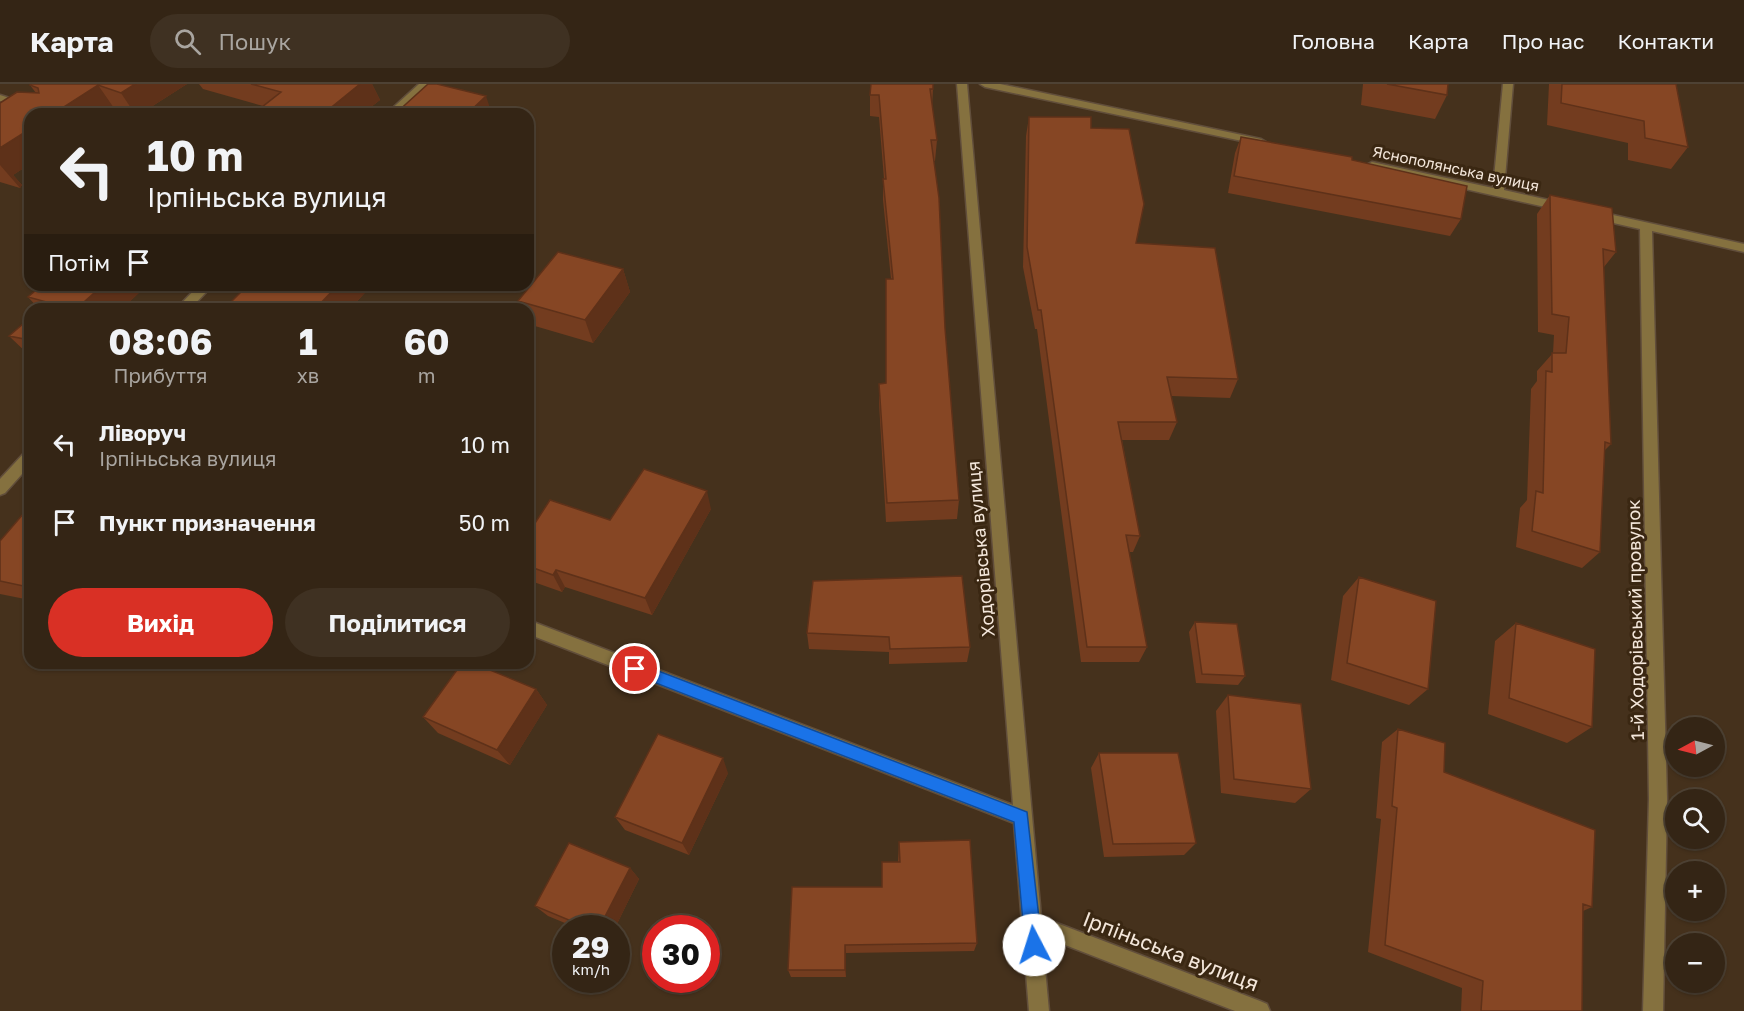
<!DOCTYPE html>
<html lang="uk">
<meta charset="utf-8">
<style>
:root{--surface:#342515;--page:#3f3122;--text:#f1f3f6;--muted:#a9a5a0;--line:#4e4234;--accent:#d93025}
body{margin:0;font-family:"Golos Text",sans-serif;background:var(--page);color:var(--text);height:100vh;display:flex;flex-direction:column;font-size:22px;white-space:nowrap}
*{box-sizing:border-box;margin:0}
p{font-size:20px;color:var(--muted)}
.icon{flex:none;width:33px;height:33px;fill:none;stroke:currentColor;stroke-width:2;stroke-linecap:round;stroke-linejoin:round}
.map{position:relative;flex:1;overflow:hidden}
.side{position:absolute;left:24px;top:219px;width:510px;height:366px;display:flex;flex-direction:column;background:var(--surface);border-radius:18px;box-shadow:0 2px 4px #0004,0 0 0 2px var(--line)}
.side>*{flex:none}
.guide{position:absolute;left:24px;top:24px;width:510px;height:183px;border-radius:18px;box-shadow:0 2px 4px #0004,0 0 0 2px var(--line);background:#342515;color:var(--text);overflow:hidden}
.needle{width:39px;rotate:263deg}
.controls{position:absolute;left:1665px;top:633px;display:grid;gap:12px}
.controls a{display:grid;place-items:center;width:60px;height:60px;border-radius:50%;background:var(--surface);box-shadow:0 2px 4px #0004,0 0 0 2px var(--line);font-size:30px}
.speed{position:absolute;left:552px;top:831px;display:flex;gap:12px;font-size:30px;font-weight:700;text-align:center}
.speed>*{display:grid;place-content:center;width:78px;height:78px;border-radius:50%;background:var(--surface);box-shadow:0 2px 4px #0004,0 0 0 2px var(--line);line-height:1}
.speed small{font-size:15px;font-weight:400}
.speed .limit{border:9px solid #d22;background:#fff;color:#111}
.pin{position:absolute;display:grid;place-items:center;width:51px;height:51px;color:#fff;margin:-26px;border:3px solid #fff;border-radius:50%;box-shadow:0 2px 6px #0007}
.me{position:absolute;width:66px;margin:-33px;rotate:355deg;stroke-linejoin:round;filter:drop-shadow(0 0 4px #0008)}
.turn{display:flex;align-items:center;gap:21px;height:126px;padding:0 24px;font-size:27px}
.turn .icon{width:78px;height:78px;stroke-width:2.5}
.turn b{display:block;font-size:42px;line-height:51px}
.then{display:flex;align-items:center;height:57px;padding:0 24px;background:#0003;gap:12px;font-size:22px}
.eta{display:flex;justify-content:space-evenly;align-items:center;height:102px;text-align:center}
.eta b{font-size:36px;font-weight:700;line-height:42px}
.action{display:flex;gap:12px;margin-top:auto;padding:12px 24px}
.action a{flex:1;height:69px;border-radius:36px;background:var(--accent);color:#fff;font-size:24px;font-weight:700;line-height:69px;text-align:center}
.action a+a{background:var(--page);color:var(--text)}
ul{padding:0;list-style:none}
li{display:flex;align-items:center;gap:18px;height:78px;padding:0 24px}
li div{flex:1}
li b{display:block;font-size:22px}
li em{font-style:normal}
header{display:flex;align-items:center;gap:36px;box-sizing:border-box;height:84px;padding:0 30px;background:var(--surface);border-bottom:2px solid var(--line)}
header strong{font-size:28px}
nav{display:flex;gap:33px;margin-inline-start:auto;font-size:21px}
.search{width:420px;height:54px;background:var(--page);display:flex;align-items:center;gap:15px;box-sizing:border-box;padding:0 21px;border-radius:33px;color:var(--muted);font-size:22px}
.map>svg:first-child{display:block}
</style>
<header>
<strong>Карта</strong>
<div class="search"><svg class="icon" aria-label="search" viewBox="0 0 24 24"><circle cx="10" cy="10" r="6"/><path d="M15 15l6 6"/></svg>Пошук</div>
<nav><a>Головна</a><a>Карта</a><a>Про нас</a><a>Контакти</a></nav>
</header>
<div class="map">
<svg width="1744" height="927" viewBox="0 0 1744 927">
<rect width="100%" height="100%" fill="#45311c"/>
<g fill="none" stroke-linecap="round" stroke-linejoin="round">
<defs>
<path id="minor" d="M419,0H430L397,30H386Z
M957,0H967L1041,833L1260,917L1267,920L1270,927H1235L1042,852L1049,927H1029L1014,739L528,550V536L1013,721Z
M980,0H1000L1261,55L1266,58L1261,61L985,3Z
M1503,0H1513L1504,106L1567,120V126L1563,127L1372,84L1366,81L1372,78L1493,104Z
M0,11L54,28L55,30H39L0,17Z
M1595,127L1744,160V168L1652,147L1667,715L1663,927H1643L1649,715L1640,145L1591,134L1589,131Z
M199,201H213L190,225H176Z
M30,366V381L5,409L0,411V395L25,368Z"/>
</defs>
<!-- minor casing -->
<use href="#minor" stroke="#614e3b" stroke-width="3"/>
<!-- minor -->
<use href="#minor" fill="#85713f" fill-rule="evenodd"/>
</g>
<!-- wall -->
<path fill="#733c1f" d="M31,0H187L140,30H131L114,24L105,30H30V80L13,91L22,101L20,104L0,98V19L36,9L30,1Z
M199,0H372L380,16L362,30H253L263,22L203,5Z
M1363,0H1448L1447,11L1435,35L1361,21Z
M1549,0H1676L1688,63L1671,85L1628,76V59L1547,41Z
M933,5L932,23L937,56L935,77H934L945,244L959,416L957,435L886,438L879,319V300L886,299L891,195L883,116V95H884L879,33L870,32V11Z
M1029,33L1091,44L1136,159L1238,295L1230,314L1171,312L1177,338L1169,356H1122L1140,452L1133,468H1129L1147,563L1139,578H1081L1037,245H1035L1023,183L1026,52Z
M1241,53L1352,76L1461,135L1450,152L1228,109L1235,69Z
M1550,111L1616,168L1604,183L1611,360L1605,366L1600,468L1582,484L1516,463L1520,424L1527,416L1531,305L1537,297V287L1553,269L1554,251L1538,248L1537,130Z
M623,185L630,208L593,259L528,240V225H521L518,217Z
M42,201H147L122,225H39L28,213Z
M248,201H372L350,225H224Z
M30,234V272L9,252Z
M30,422V516L0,510V457Z
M711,425L652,531L565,503L562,508L528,496V450L610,436Z
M1359,493L1428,605L1409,621L1331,596L1343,512Z
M813,497L970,563L967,578L889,580V568L809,565L807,549Z
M1195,538L1245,592L1238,601L1196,599L1189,548Z
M1516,539L1592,643L1567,659L1488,630L1495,557Z
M536,605L547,621L510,681L438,649L423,633Z
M1228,611L1311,705L1295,719L1221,709L1216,627Z
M1398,645L1592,823L1583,827L1582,927H1461L1462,904L1368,868L1381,735L1376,734L1382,658Z
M1099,669L1196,759L1184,771L1104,773L1091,684Z
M728,689L689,771L625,746L615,733Z
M899,758L977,859L974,867L846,869V893H791L788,886L882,803V778H898Z
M630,784L639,795L615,844H577L548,832L535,822Z"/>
<!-- shaded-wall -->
<path fill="#5e3119" d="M135,0H187L140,30H135L121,9Z
M360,0H372L380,16L362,30H323Z
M98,1L114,24L105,30H53Z
M486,12L492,30H467Z
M30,45V80L13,91L22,101L20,104L0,81V64Z
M623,185L630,208L593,259L585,236Z
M103,201H147L122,225H76Z
M338,201H372L350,225H315Z
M707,407L711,425L652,531L645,514Z
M556,486L565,503L562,508L553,491Z
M536,605L547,621L510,681L497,666Z
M723,674L728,689L689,771L682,759Z
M630,784L639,795L615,844H599Z
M845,861L846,869V893L845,886Z"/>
<!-- building -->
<path fill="#864624" stroke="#5e3119" stroke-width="1.5" d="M31,0H135L121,9L98,1L53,30H30V45L0,64V19L17,8L39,9L38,4L30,1Z
M251,0H360L323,30H253L281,8Z
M428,0H437L486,12L467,30H395Z
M871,0H933V5H930L937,56H931L939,114L945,244L959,416L887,419L879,300L886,299V195H893L883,95H886L879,11H870Z
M1387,0H1448L1447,11Z
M1562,0H1676L1688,63L1645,54L1644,37L1561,19Z
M1029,33H1091V44L1129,45L1144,120L1136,159L1215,164L1238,295L1167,293L1177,338H1118L1140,452L1126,451L1147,563H1087L1041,226H1038L1027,163Z
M1241,53L1352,73V76L1467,102L1461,135L1234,92Z
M1550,111L1612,124L1616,168L1603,165L1611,360L1605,358L1600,468L1532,447L1536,407L1543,409L1546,287L1552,288V269H1566L1569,233L1552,230Z
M558,168L623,185L585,236L518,217Z
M42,201H103L76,225H40L46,220L61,222L28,213Z
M248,201H338L315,225H286L271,221L268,225H224Z
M30,234V256L9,252Z
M644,385L707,407L645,514L556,486L553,491L528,482V450L550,416L610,436Z
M30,422V500L28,503L0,497V457Z
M962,492L970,563L890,565L889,553L807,549L813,497Z
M1359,493L1436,517L1428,605L1347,579Z
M1195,538L1237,540L1245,592L1202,590Z
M1516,539L1595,565L1592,643L1509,614Z
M462,579H473L536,605L497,666L423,633Z
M1228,611L1301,620L1311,705L1234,695Z
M1398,645L1445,659L1444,688L1595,746L1592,823L1583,820L1582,927H1481L1483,897L1385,861L1397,724L1392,722Z
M658,650L723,674L682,759L615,733Z
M1099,669H1178L1196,759L1113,760Z
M970,756L977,859L845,861V886H788L792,803H882V778H900L899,758Z
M569,759L630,784L599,844H588L535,822Z"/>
<!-- route -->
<path fill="#1a73e8" stroke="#114b97" stroke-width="1.5" d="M635,578L1027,728L1042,861L1040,867L1034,870L1028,867L1025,861L1014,738L630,589L628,585L630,580Z"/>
<g text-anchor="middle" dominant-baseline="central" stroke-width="6" stroke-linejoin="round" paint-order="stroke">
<!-- far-street labels -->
<g font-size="15" fill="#f4e7db" stroke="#3a2712">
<text transform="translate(1456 84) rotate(12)">Яснополянська вулиця</text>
</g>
<!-- street labels -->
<g font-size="18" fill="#f4e7db" stroke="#3a2712">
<text transform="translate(980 465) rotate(-95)">Ходорівська вулиця</text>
<text transform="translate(1635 536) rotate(-91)">1-й Ходорівський провулок</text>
</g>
<!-- near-street labels -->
<g font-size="21" fill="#f4e7db" stroke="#3a2712">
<text transform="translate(1171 867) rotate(21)">Ірпіньська вулиця</text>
</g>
</g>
</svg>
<div class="controls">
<a><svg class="needle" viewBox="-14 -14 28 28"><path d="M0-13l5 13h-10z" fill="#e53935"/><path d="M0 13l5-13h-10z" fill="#a9a5a0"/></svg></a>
<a><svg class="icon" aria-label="search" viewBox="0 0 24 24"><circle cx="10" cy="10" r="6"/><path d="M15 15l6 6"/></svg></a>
<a>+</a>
<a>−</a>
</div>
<div class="speed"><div>29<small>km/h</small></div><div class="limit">30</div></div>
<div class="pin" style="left:635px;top:585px;background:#d93025"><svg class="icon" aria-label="arrive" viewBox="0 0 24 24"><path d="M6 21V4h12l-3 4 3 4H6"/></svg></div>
<svg class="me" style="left:1034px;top:861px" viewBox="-20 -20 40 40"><circle r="19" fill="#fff"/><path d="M0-13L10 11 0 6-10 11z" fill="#1a73e8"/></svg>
<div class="guide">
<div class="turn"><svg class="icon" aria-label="left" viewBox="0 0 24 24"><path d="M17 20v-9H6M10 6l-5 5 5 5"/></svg><div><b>10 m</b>Ірпіньська вулиця</div></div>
<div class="then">Потім<svg class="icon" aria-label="arrive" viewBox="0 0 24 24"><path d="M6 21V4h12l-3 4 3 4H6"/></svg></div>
</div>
<section class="side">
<div class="eta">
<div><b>08:06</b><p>Прибуття</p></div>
<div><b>1</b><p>хв</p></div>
<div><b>60</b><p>m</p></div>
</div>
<ul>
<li><svg class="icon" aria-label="left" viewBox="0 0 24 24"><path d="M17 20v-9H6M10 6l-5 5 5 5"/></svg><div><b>Ліворуч</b><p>Ірпіньська вулиця</p></div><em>10 m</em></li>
<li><svg class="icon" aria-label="arrive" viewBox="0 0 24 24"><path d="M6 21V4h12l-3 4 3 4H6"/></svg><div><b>Пункт призначення</b></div><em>50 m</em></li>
</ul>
<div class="action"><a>Вихід</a><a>Поділитися</a></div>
</section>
</div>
